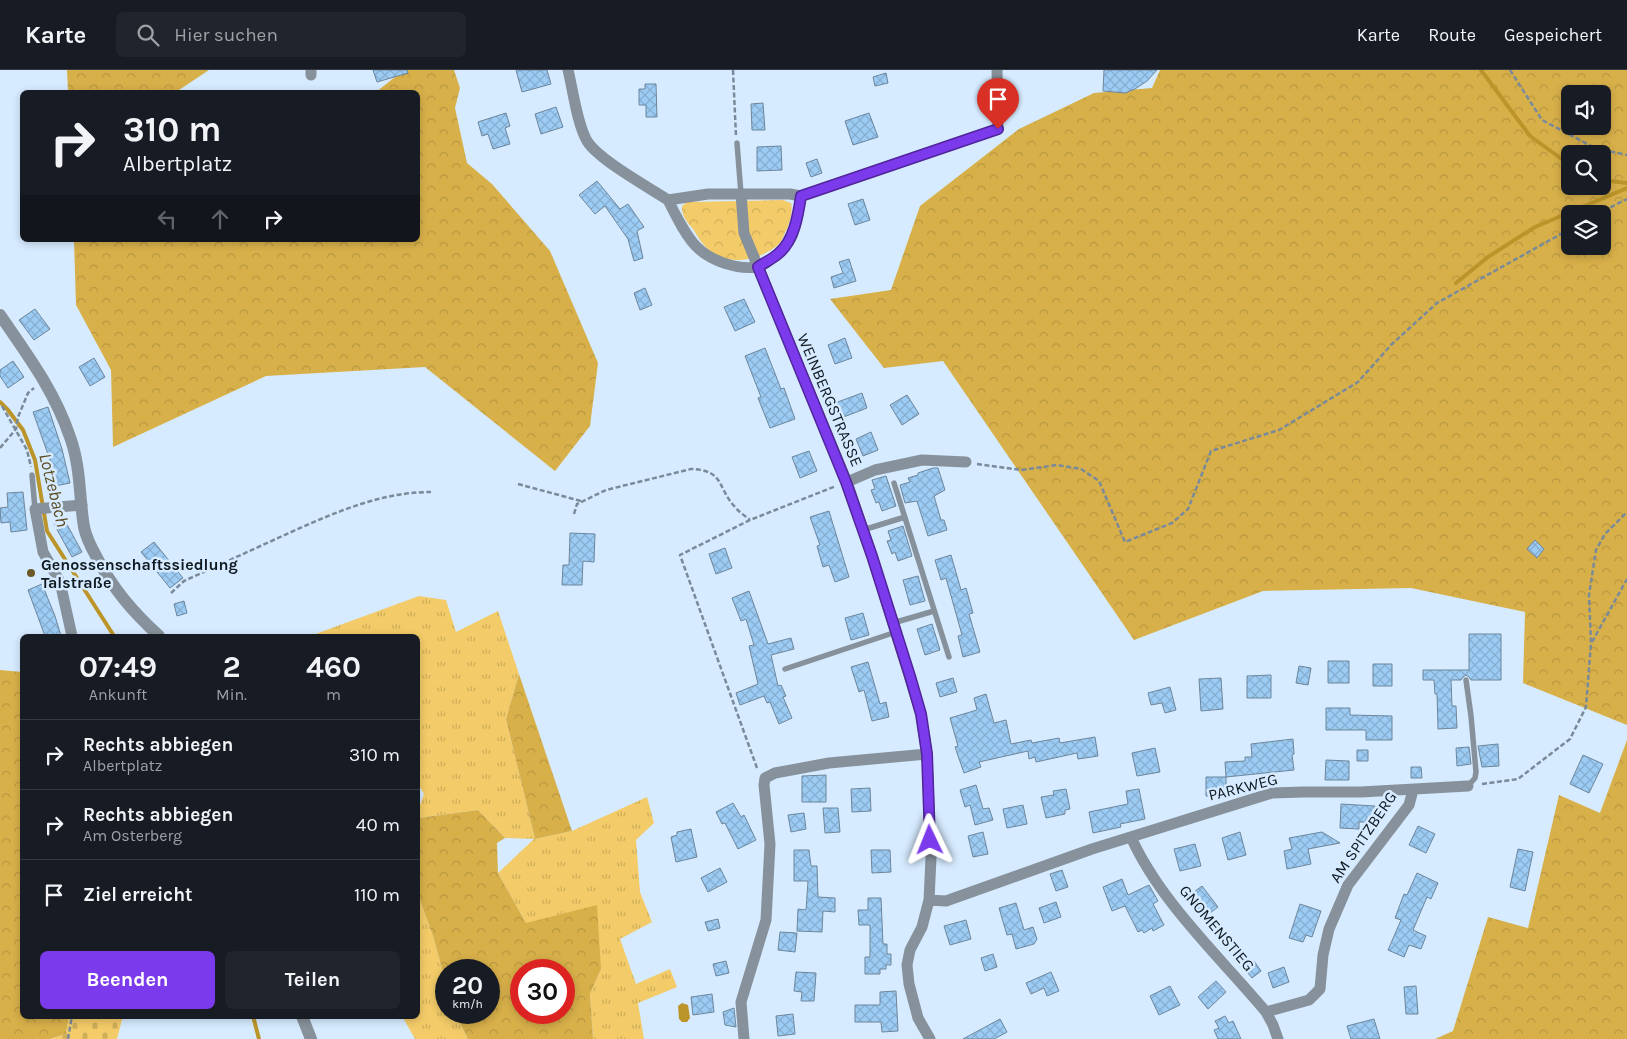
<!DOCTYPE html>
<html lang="de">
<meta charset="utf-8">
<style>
:root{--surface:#171b24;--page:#20242c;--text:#f1f3f6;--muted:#9ea1a6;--line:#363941;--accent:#7c3aed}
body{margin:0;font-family:Karla,sans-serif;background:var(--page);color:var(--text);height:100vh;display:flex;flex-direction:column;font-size:19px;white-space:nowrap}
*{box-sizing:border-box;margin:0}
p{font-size:16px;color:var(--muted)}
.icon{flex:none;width:28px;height:28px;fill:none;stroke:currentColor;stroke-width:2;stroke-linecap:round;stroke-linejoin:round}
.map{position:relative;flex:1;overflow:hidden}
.drawer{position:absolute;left:20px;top:564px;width:400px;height:385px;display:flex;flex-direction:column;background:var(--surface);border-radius:8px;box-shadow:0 2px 8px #0003}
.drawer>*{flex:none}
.banner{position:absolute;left:20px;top:20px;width:400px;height:152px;border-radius:8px;box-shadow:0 2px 8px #0003;background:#171b24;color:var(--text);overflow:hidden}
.buttons{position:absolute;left:1561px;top:15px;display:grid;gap:10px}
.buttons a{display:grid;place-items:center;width:50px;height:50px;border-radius:8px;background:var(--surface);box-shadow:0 2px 8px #0003;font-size:25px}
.speed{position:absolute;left:435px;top:889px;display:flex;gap:10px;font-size:25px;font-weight:700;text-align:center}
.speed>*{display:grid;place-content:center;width:65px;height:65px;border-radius:50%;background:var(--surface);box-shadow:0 2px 8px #0003;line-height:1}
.speed small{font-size:12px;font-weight:400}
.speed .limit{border:8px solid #d22;background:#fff;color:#111}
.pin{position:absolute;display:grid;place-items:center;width:42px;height:42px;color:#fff;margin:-51px -21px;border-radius:50% 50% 50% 0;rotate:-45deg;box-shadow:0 0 5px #0007}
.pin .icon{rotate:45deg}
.me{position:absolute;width:55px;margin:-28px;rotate:358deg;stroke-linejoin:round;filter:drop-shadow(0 0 4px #0008)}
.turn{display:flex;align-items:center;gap:18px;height:105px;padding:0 20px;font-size:22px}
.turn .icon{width:65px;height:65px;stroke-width:2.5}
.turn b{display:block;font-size:35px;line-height:42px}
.lanes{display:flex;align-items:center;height:48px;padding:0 20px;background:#0003;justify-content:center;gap:25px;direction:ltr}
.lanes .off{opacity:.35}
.eta{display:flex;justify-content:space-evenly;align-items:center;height:85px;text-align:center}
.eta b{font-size:30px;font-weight:700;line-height:35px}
.primary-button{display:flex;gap:10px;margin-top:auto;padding:10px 20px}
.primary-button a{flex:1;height:58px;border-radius:8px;background:var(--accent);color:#fff;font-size:20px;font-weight:700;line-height:58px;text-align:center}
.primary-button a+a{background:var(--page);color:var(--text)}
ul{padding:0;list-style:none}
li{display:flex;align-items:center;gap:15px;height:70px;padding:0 20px;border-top:1px solid var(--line)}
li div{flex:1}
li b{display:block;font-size:19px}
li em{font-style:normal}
header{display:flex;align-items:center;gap:30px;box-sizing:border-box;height:70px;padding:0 25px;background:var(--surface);border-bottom:1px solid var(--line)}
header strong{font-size:24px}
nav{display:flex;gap:28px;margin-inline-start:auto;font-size:18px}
.search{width:350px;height:45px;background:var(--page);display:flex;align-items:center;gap:12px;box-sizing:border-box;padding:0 18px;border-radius:8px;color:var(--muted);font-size:19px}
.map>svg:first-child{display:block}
</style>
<header>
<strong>Karte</strong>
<div class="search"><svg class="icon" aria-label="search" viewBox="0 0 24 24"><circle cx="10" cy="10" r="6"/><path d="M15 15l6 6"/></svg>Hier suchen</div>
<nav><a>Karte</a><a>Route</a><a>Gespeichert</a></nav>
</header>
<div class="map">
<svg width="1627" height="969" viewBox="0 0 1627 969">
<defs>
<pattern id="grass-tufts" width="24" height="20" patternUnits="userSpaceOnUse" patternTransform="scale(1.25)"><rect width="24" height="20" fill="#f3cb68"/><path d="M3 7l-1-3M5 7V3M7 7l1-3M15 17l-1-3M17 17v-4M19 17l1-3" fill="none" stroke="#cfae5a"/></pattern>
<pattern id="forest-crowns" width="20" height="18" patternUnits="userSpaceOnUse" patternTransform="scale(1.25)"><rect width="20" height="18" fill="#d8b04a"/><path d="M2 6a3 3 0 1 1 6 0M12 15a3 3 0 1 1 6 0" fill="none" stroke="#b89740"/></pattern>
<pattern id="cemetery-stones" width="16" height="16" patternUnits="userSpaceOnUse" patternTransform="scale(1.25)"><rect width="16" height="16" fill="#f3cb68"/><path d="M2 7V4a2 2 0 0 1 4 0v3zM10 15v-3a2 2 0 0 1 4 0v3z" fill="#cfae5a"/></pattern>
<pattern id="park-crowns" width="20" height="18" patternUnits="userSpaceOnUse" patternTransform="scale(1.25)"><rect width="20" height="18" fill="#f3cb68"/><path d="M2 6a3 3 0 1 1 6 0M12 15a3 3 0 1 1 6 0" fill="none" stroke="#cfae5a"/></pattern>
<pattern id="building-cross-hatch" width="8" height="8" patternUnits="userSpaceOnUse" patternTransform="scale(1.25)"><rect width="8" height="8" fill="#9ccbf4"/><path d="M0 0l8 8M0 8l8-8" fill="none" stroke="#85aed1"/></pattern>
</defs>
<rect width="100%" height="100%" fill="#d6ebff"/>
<!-- grass -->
<path fill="url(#grass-tufts)" d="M419,526L446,530L456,562L498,541L519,604L506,649L535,769L572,761L647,727L654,753L636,770L640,822L652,852L620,869L636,914L670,899L677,917L638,933L644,969H593L590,924L601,899L526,853L498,803L534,769L505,768L478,740L418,748V740L424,724L418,714V566H310Z
M418,825L433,866L446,913V942L455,943L468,969H415L402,946H418Z"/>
<!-- forest -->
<path fill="url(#forest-crowns)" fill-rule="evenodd" d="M67,0H209L179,20L178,22H68Z
M404,0H454L460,18L455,38L467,93L492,114L550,181L598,293L590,356L555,401L425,297L266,306L113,377L111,300L76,235L74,170H418V22H302L304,21L376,22Z
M1160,0H1627V655L1523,613L1525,542L1411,518L1263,521L1134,570L943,291L884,298L830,229L891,220L920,136L1019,59L1094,23L1152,18ZM1570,24H1602V56H1570ZM1570,84H1602V116H1570ZM1570,144H1602V176H1570Z
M0,600L22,602V946H69L66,964L50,969H0Z
M519,604L572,761L535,769L506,649Z
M1627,670V969H1435L1453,961L1488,847L1528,858L1559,725L1600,743Z
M478,740L505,768L497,773L498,803L526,853L597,835L601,899L590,924L593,969H468L455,943L489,942V900H446V913L433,866L418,825V748ZM521,900H564V942H521Z"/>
<!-- cemetery -->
<path fill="url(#cemetery-stones)" d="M69,946H123L117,969H50L66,964Z"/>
<!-- park -->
<path fill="url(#park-crowns)" d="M783,130L791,133C793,142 790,151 787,159C784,163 783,169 780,173C765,188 735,196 716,185C705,179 699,169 693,159C687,152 681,145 682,136L687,132Z"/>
<!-- water -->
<path fill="#bc952a" d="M682,933L688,935L690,948L687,952H682L679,949L678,936Z"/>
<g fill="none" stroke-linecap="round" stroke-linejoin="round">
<!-- stream -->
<path stroke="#bc952a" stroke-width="4" d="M1481,0L1530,66L1570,95
M1602,110L1627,113
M1456,213L1488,187L1535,157L1627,118
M0,332L8,340L23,360L35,390L47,461L114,566
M253,946L259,969"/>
</g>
<!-- building -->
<path fill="url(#building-cross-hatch)" stroke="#6d869b" d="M373,0H407L408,3L377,12Z
M516,0H547L551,14L522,22Z
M1104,0H1157L1147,11L1135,19L1125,23L1103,21Z
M886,3L888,13L875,16L873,7Z
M645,14H656L657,47H646V35H639V19H645Z
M763,33L765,60H752L751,34Z
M556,37L563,57L541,64L535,44Z
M506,43L510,56L505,58L510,74L493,79L488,64L482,66L478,52Z
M869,43L878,67L853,75L845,51Z
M781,76L782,100L757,101V77Z
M817,89L822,103L811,107L806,93Z
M597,111L620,139L628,134L644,157L637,161L643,188L634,191L628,169L605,136L595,144L579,125Z
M863,129L870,150L855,155L848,134Z
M849,189L856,211L834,218L831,207L843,203L839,192Z
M645,218L652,235L640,240L634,223Z
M744,229L755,252L735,261L724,237Z
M35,239L50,259L34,270L19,250Z
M845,268L852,288L835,294L828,275Z
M765,278L781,319L784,318L795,349L770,358L758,328L761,327L745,286Z
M94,288L105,307L90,316L79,297Z
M13,291L24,307L8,318L0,306V300Z
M862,323L867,338L841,348L835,333Z
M907,325L919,344L902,355L890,335Z
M48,337L62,379L70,413L55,416L50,390L33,342Z
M871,362L878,380L863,386L856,369Z
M809,381L817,401L800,408L792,387Z
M933,398H938L945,420L934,426L941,450H944L947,460L928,466L917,431L905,433L900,415L910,412L908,408L918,405V403Z
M886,406L896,436L882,441L879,432L876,433L871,420L875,419L872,410Z
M23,422L27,460L11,462L10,452L1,453L0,438L8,437L7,423Z
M829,441L849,507L835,512L829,495L823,497L817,476L820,475L810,447Z
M64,449L82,482L72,487L54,454Z
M903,456L912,486L898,491L895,482L892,484L887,471L891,470L888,461Z
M570,463L595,464L594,492L583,491L582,515H562L563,495H569Z
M1535,470L1544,479L1537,488L1527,479Z
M154,472L183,508L170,518L141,482Z
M725,478L732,498L716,504L709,484Z
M951,485L961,520L966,518L973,543L969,544L980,582L963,587L958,566L962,565L946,508L941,510L935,490Z
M918,506L925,531L910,535L903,510Z
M42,514L55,546L61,566H45L28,520Z
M749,521L768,574L791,568L794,579L771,585L778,616L781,615L786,626L783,627L792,648L779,654L770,632L767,633L764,626L740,635L736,623L758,614L749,576L754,575L746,549L741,551L732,528Z
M184,531L187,543L177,546L174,534Z
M863,543L869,565L851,570L845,548Z
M932,554L940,580L925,585L917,559Z
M1469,564H1501V610H1471L1469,607L1466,605L1463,607L1461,610H1451L1452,636H1456L1457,658L1438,659L1437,624H1435L1434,610H1423V600H1469Z
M1328,591H1349V613H1328Z
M868,592L880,634L886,632L889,647L872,651L864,620L859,622L851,597Z
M1373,594H1392V616H1373Z
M1299,596L1311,598L1308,615L1296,613Z
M1271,605V628H1247V606Z
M953,608L957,622L940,627L936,613Z
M1221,608L1223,639L1201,641L1199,609Z
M1170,617L1176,640L1165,643L1162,633L1151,635L1148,623Z
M986,624L994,653L1006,650L1011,674L1031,670L1032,673L1059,668L1060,673L1095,667L1098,686L1078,689L1077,683L1036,692L1035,687L1029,689L1028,681L979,692L981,697L964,703L955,677L958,676L950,648L977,640L974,628Z
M1326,638H1350V645L1392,646V670H1366V660H1326Z
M1293,669L1294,684L1292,685L1294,700L1226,707V726H1206V707H1226L1225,692L1245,691V687H1252L1251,674Z
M1498,674L1499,696L1482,697L1478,676Z
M1469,677L1471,694L1457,696L1456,678Z
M1155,678L1160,702L1137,706L1132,683Z
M1357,680H1368V691H1357Z
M1583,685L1603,694L1589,723L1570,714Z
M1326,690L1349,691V710H1325Z
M1411,697H1421L1422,708H1411Z
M826,705V732H802V706Z
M976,715L983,739L989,738L993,750L975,755L970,735L965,737L960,720Z
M870,718L871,741L852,742L851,719Z
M1066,719L1070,739L1065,740V744L1046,748L1041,727L1054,725L1053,721Z
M1139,719L1145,749L1120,754L1121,757L1093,763L1089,742L1128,734L1126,721Z
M733,733L741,747L744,745L756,770L738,779L725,753L722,754L716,742Z
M1341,734L1375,736L1374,750L1366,749V752H1359V759L1340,758Z
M1023,735L1027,754L1007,758L1003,739Z
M823,738H838L840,762L825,763Z
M804,743L806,759L791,762L788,745Z
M1418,756L1435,764L1426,783L1409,775Z
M691,759L697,787L676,792L671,767L677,765V762Z
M983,762L988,784L973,787L968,766Z
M1240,762L1246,785L1228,790L1222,768Z
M1322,762L1340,773L1308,779L1311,794L1287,799L1284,781L1292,779L1289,768Z
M1195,774L1201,796L1180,801L1174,779Z
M1518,779L1533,782L1525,821L1510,817Z
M794,780H809L811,796H817L818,827L835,828V842L823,841L822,862L797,861L798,839L806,840L808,811H794Z
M871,780H890L891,802L872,803Z
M720,798L727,812L708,822L701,808Z
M1062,800L1068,817L1056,821L1050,804Z
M1417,803L1438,813L1431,829L1427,827L1413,860L1426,866L1421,879L1409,875L1404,887L1388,880L1401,850L1395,848L1404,824L1407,825Z
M1122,809L1128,825L1149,815L1158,831L1153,834L1164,855L1153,861L1152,858L1144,863L1142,860L1138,862L1125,836L1112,841L1103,817Z
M1202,816L1218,837L1202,849L1186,828Z
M868,828H881L883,874H887V884H891V895H886V899H880V904H865V887H870V855H859L858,840H868Z
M1056,832L1061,847L1044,853L1039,838Z
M1016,833L1024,860L1033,857L1037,869L1034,874L1016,879L1012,864L1007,865L999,838Z
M1300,834L1321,841L1312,867L1306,865L1303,872L1289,868Z
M718,849L720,858L708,861L705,852Z
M966,850L971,869L950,875L944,856Z
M780,862L797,863L795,882L778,880Z
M993,884L997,897L985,901L981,888Z
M726,891L729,903L716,906L713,894Z
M1254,891L1261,901L1252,908L1244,898Z
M1284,897L1289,912L1273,918L1268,903Z
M796,902L816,903L814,931H801L802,922L794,921Z
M1051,902L1059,921L1047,926L1044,918L1031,924L1026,913Z
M1216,911L1226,922L1208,939L1198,927Z
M1170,916L1180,935L1159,945L1150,926Z
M1416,916L1418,944H1406L1404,917Z
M896,921L898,961L882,962L881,952H855V935H880V922Z
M712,924L714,942L693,945L691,927Z
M734,938L736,957L725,955L723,942Z
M793,944L795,964L778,966L776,946Z
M1225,946L1229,953L1233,951L1241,969H1218L1214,960L1219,958L1215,951Z
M1000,949L1007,962L994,969H963Z
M1374,949L1380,969H1351L1347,956Z"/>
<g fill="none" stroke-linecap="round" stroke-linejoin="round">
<!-- path -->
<path stroke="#7a8a99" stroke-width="2.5" stroke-dasharray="5 2.5" stroke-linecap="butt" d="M733,0L736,66
M1510,0L1542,50L1595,78L1627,85
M1597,144L1627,129
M2,336L27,380L31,397
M0,378L16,359L18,347L28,323L34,318
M977,394L1021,400L1057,395L1081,399L1099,411L1125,472L1172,453L1188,439L1211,381L1279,360L1358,312L1391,275L1437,233L1570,159
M518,414L581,431
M574,444L577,434L606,420L691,399C725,400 717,418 735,437C739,442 745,446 750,450
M171,523L184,511C219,495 254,479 289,463C334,443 380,422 431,422
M1592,572L1627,509
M757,698L680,485L750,450L836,416
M1482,714L1518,709L1570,669L1586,637L1591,573L1589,525L1596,480L1605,464L1627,442
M68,969L72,946"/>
<!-- service -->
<path stroke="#86919b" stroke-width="5.5" d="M737,73L741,124
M32,405L35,439
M894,413L949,587
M863,460L905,447
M893,553L934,541
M785,599L896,562
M1466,610L1471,646L1476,702L1475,708L1468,716"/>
<!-- minor -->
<path stroke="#86919b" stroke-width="11" d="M311,0V5
M568,0C573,20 577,54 587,71C599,90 648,117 668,130
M741,124L744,163L847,412L872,486L921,644L927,684L931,788L929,830L922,857L910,880L907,895L909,914L918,948L930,969
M801,126L998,59L997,0
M668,130C675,144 687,169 699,179C712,191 738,200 756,197C767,196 786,177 791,168C797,156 799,139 801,126
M668,130L708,124H790L801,126
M847,412L875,400L922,390L966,392
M72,566L60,512L43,482L35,439L82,435
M1131,767C1160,832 1221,888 1266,942L1273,955L1278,969
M929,830L946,831L1092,779L1272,723L1304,722H1361L1468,716
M1266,942L1309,930L1320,919L1323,885L1329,859L1348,815L1409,735L1413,720
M744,969L741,932L766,850L770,774L764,715L765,708L775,703L829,693L927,684"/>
<!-- tertiary -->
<path stroke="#86919b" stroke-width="12" d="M0,245C28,286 54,320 70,367C81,397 79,427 84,457C86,467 91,477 96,486C113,519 132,541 159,566
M302,946L311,969"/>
</g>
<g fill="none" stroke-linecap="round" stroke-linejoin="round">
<defs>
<path id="route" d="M930,770L927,684L921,644L910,606L872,486L846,412L758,197C764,193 772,189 778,184C794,171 798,146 801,126L998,59"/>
</defs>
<!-- route casing -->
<use href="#route" stroke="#51269a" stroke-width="12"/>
<!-- route -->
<use href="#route" stroke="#7c3aed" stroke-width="9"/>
</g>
<!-- markers -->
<circle fill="#6d5928" stroke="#d6ebff" stroke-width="2" cx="31" cy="503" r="5"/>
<g text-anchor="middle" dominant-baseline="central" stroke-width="5" stroke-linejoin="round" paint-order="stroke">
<!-- street labels -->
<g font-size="16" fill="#101a22" stroke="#d6ebff">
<text transform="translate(830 330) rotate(67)">WEINBERGSTRASSE</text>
<text transform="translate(1243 717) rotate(-14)">PARKWEG</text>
<text transform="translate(1363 767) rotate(-56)">AM SPITZBERG</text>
<text transform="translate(1217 858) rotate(50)">GNOMENSTIEG</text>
</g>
<!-- poi labels -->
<g font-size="16" font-weight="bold" fill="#101a22" stroke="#d6ebff" text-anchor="start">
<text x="41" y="494">Genossenschaftssiedlung<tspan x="41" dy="18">Talstraße</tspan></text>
</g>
<!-- water labels -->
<g font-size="18" font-style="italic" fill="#5d4c23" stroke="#d6ebff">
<text transform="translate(54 420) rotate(76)">Lotzebach</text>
</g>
</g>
</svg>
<div class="buttons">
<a><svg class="icon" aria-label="sound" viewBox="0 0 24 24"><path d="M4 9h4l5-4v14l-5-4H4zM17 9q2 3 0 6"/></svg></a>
<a><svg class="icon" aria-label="search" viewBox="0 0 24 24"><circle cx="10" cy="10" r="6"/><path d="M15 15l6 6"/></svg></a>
<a><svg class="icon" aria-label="layers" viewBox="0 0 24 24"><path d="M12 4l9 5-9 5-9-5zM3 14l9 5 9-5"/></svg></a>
</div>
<div class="speed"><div>20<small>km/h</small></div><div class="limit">30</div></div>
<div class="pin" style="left:998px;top:59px;background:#d93025"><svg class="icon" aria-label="arrive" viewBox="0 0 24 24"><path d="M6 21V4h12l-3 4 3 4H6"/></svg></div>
<svg class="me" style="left:930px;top:770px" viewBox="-20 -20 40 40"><path d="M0-17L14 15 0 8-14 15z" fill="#7c3aed" stroke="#fff" stroke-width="4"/></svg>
<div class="banner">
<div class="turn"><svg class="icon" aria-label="right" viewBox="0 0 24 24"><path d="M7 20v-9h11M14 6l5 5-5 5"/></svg><div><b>310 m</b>Albertplatz</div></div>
<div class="lanes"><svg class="icon off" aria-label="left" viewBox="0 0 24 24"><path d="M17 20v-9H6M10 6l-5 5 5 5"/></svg><svg class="icon off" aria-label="ahead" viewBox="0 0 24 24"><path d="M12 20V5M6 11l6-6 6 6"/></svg><svg class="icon" aria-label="right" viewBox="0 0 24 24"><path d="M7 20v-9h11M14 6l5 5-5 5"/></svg></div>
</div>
<section class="drawer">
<div class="eta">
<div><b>07:49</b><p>Ankunft</p></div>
<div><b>2</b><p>Min.</p></div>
<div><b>460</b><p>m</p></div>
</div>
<ul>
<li><svg class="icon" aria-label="right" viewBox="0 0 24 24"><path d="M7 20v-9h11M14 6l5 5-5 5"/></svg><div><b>Rechts abbiegen</b><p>Albertplatz</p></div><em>310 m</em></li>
<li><svg class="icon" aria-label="right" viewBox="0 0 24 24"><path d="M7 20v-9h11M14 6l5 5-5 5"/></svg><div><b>Rechts abbiegen</b><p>Am Osterberg</p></div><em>40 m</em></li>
<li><svg class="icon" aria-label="arrive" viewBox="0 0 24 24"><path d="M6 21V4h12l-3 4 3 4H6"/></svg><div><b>Ziel erreicht</b></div><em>110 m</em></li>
</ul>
<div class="primary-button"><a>Beenden</a><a>Teilen</a></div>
</section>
</div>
